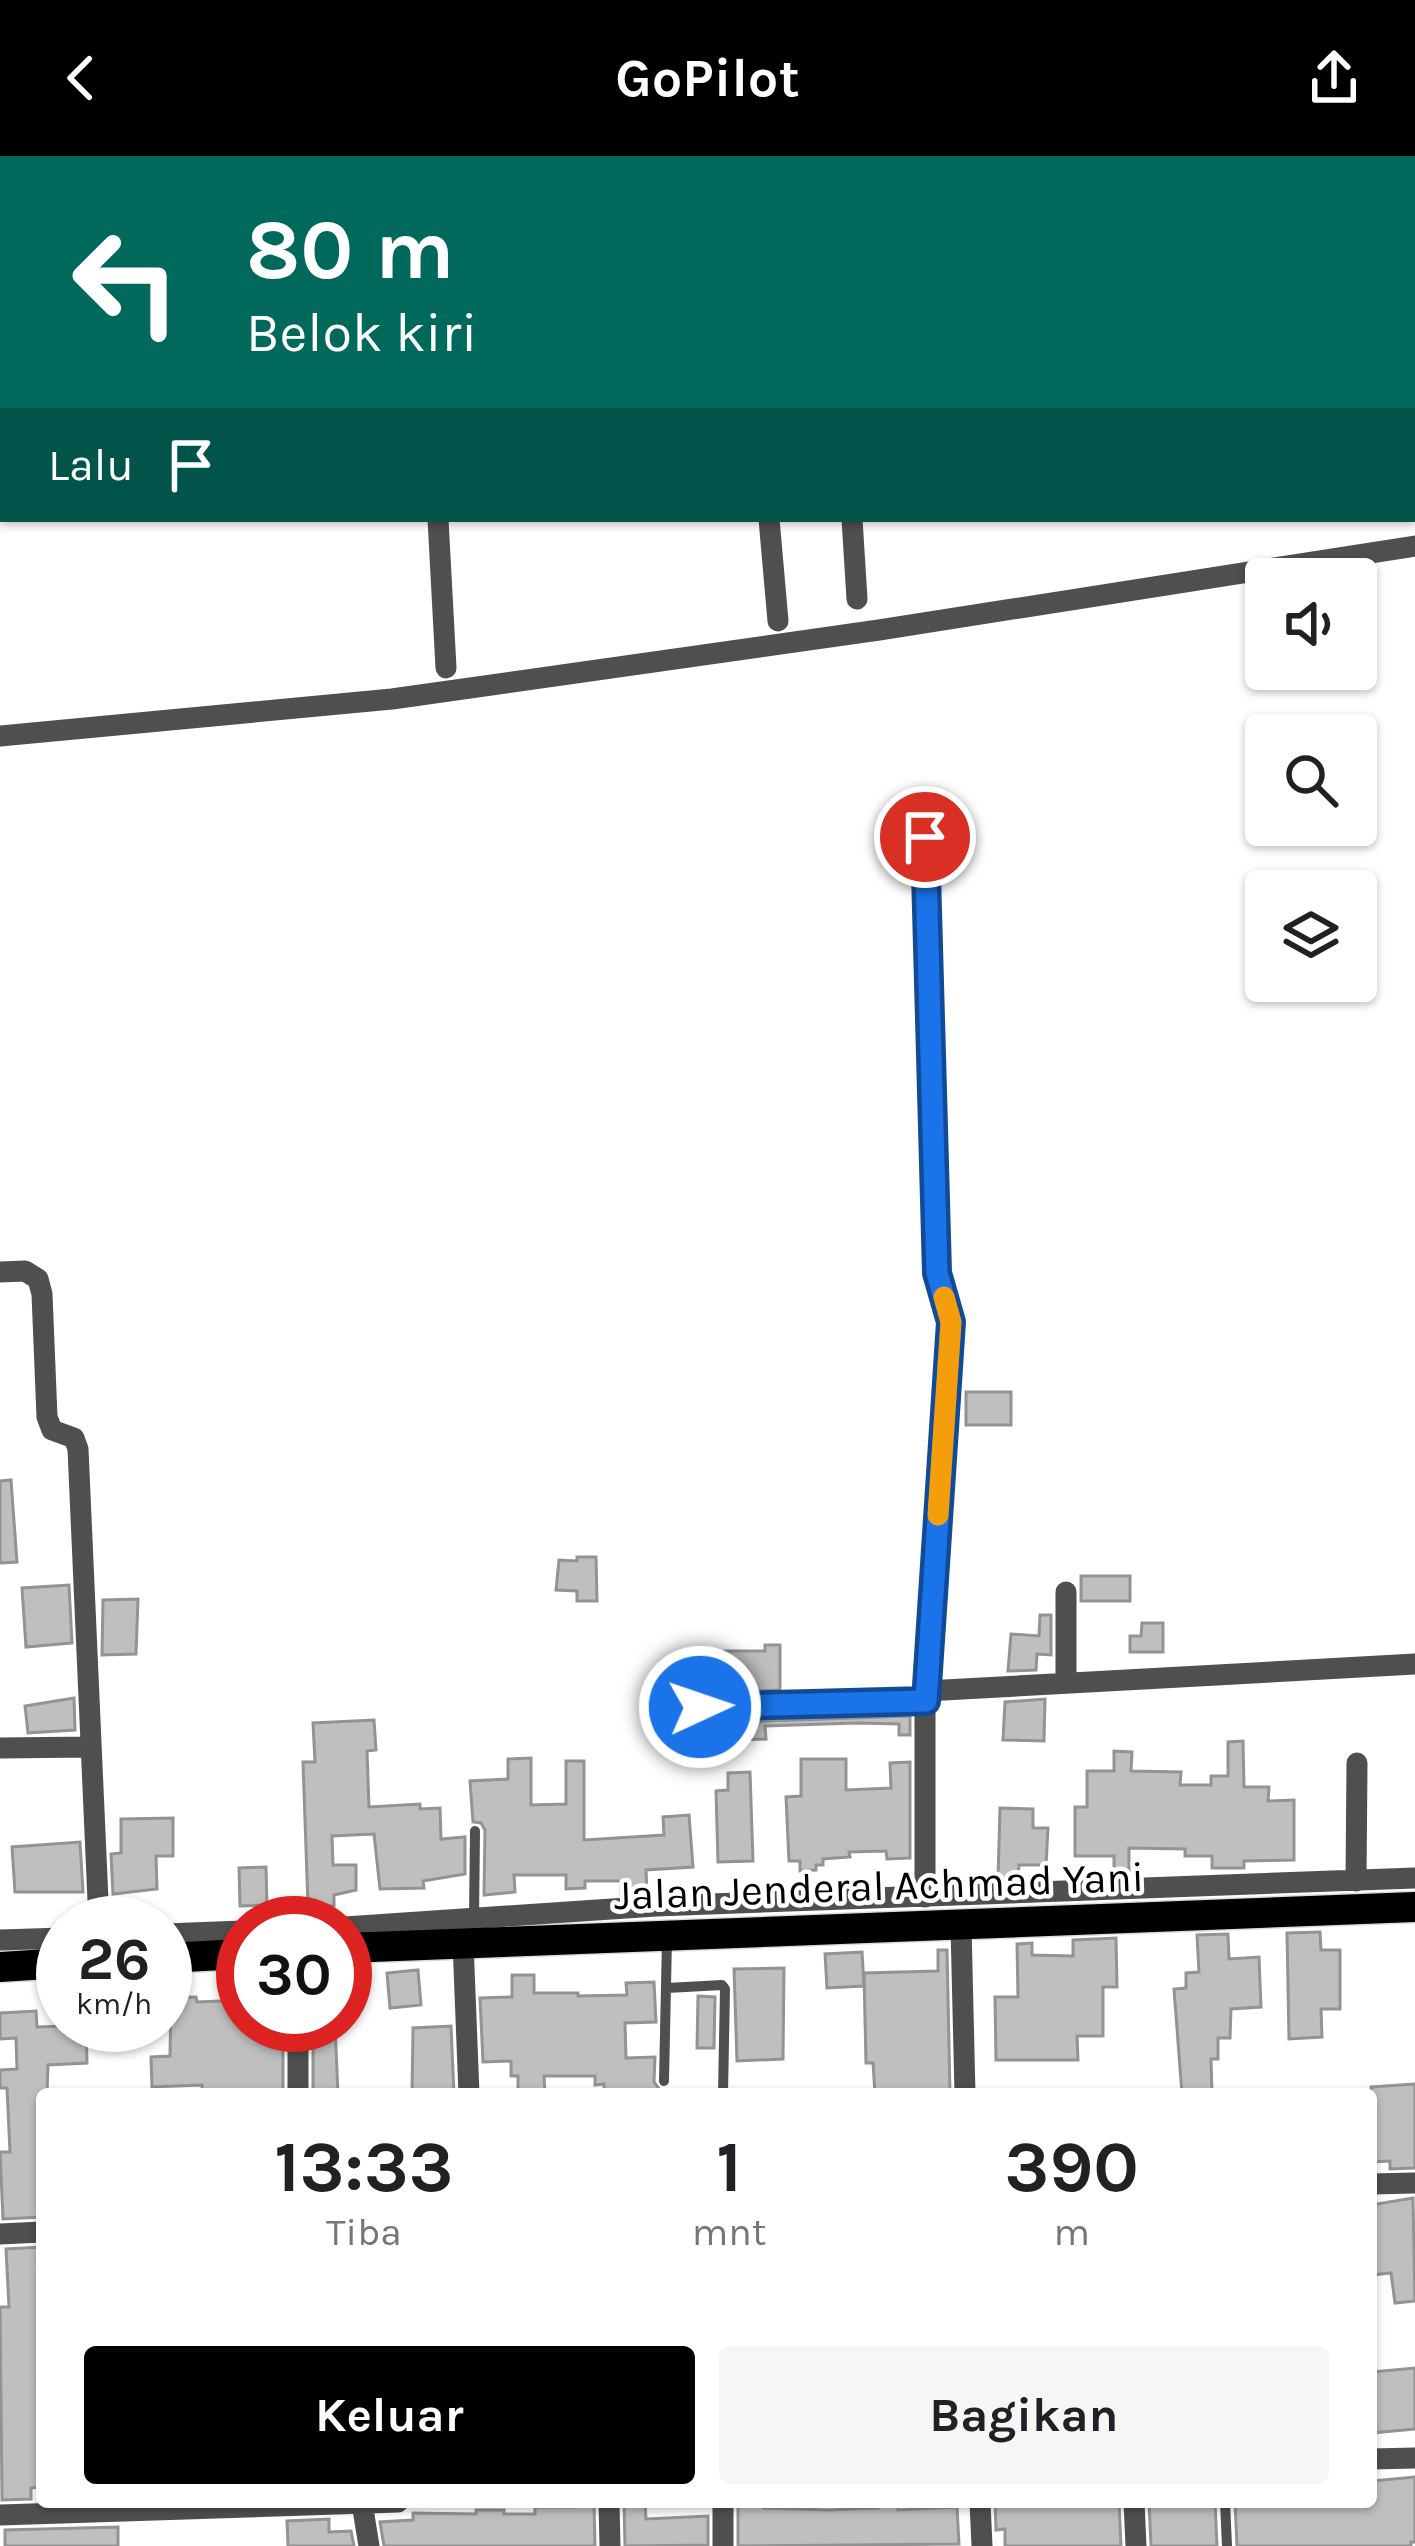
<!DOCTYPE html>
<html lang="id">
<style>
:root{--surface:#fff;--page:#f6f6f6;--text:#202124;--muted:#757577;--accent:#000}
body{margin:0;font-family:Karla,sans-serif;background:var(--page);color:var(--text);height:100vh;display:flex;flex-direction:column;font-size:45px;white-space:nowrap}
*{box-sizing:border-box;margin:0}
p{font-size:39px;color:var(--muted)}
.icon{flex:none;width:66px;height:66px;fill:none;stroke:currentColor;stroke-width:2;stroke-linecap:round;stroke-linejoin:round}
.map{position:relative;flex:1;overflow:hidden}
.drawer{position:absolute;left:36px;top:1932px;width:1341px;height:420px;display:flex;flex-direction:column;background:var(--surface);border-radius:12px;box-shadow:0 3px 9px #0004}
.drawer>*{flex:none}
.banner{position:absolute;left:0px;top:0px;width:1416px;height:366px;box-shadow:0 3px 9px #0004;background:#00695c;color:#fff;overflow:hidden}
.controls{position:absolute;left:1245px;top:402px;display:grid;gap:24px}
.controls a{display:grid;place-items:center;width:132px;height:132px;border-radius:12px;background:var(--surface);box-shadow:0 3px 9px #0004;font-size:60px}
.speed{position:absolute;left:36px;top:1740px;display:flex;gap:24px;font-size:60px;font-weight:700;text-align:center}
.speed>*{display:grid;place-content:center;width:156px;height:156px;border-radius:50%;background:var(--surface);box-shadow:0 3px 9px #0004;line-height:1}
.speed small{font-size:30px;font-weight:400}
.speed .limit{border:18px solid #d22;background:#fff;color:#111}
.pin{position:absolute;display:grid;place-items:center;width:102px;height:102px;color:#fff;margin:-51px;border:6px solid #fff;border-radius:50%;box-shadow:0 3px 12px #0007}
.me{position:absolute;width:132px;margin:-66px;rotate:87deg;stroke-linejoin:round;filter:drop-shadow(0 0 9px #0008)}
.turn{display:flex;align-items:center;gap:42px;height:252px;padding:0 48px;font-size:54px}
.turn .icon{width:156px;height:156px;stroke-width:2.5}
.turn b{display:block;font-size:84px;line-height:102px}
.then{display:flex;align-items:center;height:114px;padding:0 48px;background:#0003;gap:24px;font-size:45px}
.eta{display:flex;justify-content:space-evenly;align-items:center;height:204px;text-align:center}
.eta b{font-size:72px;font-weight:700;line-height:84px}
.action{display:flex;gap:24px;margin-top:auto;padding:24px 48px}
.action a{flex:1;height:138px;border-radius:12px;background:var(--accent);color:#fff;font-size:48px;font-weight:700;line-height:138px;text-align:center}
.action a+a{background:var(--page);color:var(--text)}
header{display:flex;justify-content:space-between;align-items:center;height:156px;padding:0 48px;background:var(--accent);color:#fff;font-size:54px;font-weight:700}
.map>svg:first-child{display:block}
</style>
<header><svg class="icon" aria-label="back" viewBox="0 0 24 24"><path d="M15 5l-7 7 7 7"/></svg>GoPilot<svg class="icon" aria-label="share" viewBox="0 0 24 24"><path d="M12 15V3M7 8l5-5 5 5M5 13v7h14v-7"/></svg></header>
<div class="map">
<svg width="1415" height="2390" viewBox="0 0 1415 2390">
<rect width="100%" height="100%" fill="#fff"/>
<!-- building -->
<path fill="#bfbfbf" stroke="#939393" stroke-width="3" d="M966,1236H1011V1269H966Z
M11,1324L17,1406L0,1407V1325Z
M577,1401H596L597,1445H577V1435L556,1434L559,1404L577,1405Z
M1081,1420H1130V1445H1081Z
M69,1429L72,1487L26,1491L22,1432Z
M138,1443L136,1498L102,1499L103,1444Z
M1040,1459H1051V1499L1037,1498L1036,1514L1008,1515L1011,1478L1039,1480Z
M1142,1467H1163V1496H1130V1480H1141Z
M765,1489H780V1534L752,1535V1522H725V1495H765Z
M74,1542L75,1574L28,1577L25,1550Z
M1045,1543L1044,1585L1003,1584L1005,1546Z
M910,1560V1579H899V1568L857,1567L765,1570L766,1583L740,1584L739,1575L711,1576V1567Z
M374,1564L376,1594L367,1595L369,1651L420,1648V1653L440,1652L441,1683L465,1681V1718L423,1725L424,1732L380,1733L374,1678L332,1680L333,1709H356V1734L334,1739V1750H308L303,1606H315L313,1567Z
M1243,1585L1244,1631H1269L1268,1645L1294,1644V1704L1244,1705V1712H1212V1700H1185V1693L1129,1692V1718H1114V1700H1075V1651H1087V1615H1114V1595L1132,1596L1131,1615L1181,1616L1180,1629H1211V1620H1228V1586Z
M531,1602V1649L566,1648V1605H584V1684L664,1679L663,1661L689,1659L693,1711L646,1714L647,1736L621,1737V1725H585V1732L566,1733V1719H514L515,1736L484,1739L485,1674L481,1667L473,1666L470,1625L508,1623V1603Z
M801,1603H846V1634L891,1632L890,1607L910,1606V1702L887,1703L886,1695L849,1696L850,1701L823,1703V1709H816V1714L800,1715V1705H789L786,1641L801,1640Z
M750,1616L753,1705L718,1706L716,1635L728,1634V1617Z
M1000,1652L1033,1653V1672H1048L1046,1709H1019L1018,1722H998Z
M173,1662V1700H156L157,1733L113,1738L111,1698L121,1697V1663Z
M80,1686L83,1736H15L12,1691Z
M266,1711L267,1749L240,1750L239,1712Z
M1320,1776L1321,1794H1340V1853H1321L1322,1881L1289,1883L1287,1777Z
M1228,1778L1229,1803L1259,1801L1261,1851L1231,1853L1230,1882H1218V1903H1211L1212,1938H1182L1174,1833L1186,1832V1817L1199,1816L1197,1779Z
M1116,1782L1117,1831H1103V1880H1077L1078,1904H996L995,1841H1018L1017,1788L1032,1787V1799L1073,1800V1784Z
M938,1794H947L950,1938H875L873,1907H866L864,1817L938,1815Z
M862,1796L864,1830L827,1832L825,1798Z
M784,1812L783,1903L737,1905L734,1813Z
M418,1814L421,1849L390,1852L387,1817Z
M512,1819H534V1837H578V1840L627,1839L626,1827L654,1826L656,1866L625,1867L626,1902L655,1901L654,1926L663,1938L604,1935V1928L595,1929V1920H544L545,1938H518V1920H511V1905L483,1906L480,1842L512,1841Z
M698,1840L715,1841L714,1892H697Z
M196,1841L197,1846L243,1844V1869H283V1938L202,1937V1929L152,1931L151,1901L170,1900L171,1842Z
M36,1855L37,1871L86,1869L87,1907L48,1909L47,1938H42V1969H39L42,2061L3,2063L0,1996H10L7,1932H0V1914L17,1913L16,1882L0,1883V1857Z
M313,1869H335L338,1938H313Z
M451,1870L454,1938H412L413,1872Z
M1415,1928V2012L1390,2013V2005L1371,2006V1931Z
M1413,2042L1415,2145L1395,2147L1391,2117L1371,2119V2049Z
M42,2091V2103L37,2104L42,2170L37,2226H42V2331L31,2332V2343L2,2344L0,2151H9L6,2093Z
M1415,2212V2273L1371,2277V2216Z
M1415,2321V2386H1411V2390H1237L1235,2346H1371V2325Z
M574,2346H594L595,2390H384L380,2366L413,2364V2357L476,2358V2354H504V2358H535V2351H574Z
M624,2346H645L646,2363L708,2360V2389L625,2390Z
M738,2346H764V2352L828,2354L878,2352V2346H898V2354L957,2351L959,2388L738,2390Z
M995,2346H1119L1121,2390H1005V2373L996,2374Z
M1149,2346H1215L1217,2390H1151Z
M329,2363V2376L351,2375L354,2390H288L287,2365Z
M118,2371V2390H5V2374Z"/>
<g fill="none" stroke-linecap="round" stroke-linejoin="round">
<defs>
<path id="primary" d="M345,1792L1415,1751
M165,1802L243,1798
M0,1811L63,1807"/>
</defs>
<!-- primary casing -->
<use href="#primary" stroke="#dbdbdb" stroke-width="33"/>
<!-- service -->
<path stroke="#4f4f4f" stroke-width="10" d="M474,1762L475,1675
M667,1832L722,1829L725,1833L723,1938
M664,1925L667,1783
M1225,2346L1227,2390"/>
<!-- minor -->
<path stroke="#4f4f4f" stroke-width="21" d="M662,0V3
M746,0L747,3
M438,363L446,512
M769,363L778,465
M852,363L857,443
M0,580L392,543L879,474L1415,390
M0,1116L25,1115L38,1123L42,1138L47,1261L52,1274L74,1282L78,1293L99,1767
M1066,1436V1527
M926,1535L1415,1508
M668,1553L925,1545
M0,1592L90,1591
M1356,1725L1357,1607
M925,1741V1545L951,1166L937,1117L925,681
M961,1770L965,1938
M345,1771L656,1750L1415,1722
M165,1778L243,1775
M0,1784L63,1782
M463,1786L469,1938
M298,1869V1938
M1371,2028L1415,2027
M0,2078L42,2076
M1371,2303L1415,2302
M609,2346L610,2390
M723,2346V2390
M980,2346L982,2390
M1134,2346L1136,2390
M362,2347L369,2390
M0,2359L398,2346"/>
<!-- primary -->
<use href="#primary" stroke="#000" stroke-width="30"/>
</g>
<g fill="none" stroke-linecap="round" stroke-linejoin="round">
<defs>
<path id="route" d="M700,1551L926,1545L951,1166L937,1117L925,681"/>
</defs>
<!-- route casing -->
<use href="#route" stroke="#114b97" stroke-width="30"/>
<!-- route -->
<use href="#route" stroke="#1a73e8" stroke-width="21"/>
<!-- slow -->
<path stroke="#f59e0b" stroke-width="21" d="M938,1359L951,1166L944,1141"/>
</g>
<g text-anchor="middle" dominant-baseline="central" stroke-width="9" stroke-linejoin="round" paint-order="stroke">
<!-- street labels -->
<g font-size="42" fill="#000" stroke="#fff">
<text transform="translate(879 1730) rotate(-2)">Jalan Jenderal Achmad Yani</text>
</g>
</g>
</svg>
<div class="controls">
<a><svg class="icon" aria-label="sound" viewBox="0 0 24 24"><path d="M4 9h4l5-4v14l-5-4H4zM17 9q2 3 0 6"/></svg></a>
<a><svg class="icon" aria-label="search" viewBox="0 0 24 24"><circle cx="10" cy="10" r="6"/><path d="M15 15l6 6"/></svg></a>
<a><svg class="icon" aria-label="layers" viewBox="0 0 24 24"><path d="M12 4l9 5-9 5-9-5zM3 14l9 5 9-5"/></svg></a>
</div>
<div class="speed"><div>26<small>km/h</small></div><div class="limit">30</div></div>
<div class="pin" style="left:925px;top:681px;background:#d93025"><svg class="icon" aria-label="arrive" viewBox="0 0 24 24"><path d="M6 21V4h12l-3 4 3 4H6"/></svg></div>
<svg class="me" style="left:700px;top:1551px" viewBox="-20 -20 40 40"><circle r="17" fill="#1a73e8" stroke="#fff" stroke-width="3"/><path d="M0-11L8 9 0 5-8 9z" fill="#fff"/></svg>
<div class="banner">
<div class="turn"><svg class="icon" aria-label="left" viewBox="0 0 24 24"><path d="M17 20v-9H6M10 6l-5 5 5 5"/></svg><div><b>80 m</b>Belok kiri</div></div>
<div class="then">Lalu<svg class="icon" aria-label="arrive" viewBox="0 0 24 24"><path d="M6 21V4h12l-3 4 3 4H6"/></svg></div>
</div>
<section class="drawer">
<div class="eta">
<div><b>13:33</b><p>Tiba</p></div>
<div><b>1</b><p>mnt</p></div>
<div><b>390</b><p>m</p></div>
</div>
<div class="action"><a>Keluar</a><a>Bagikan</a></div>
</section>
</div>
